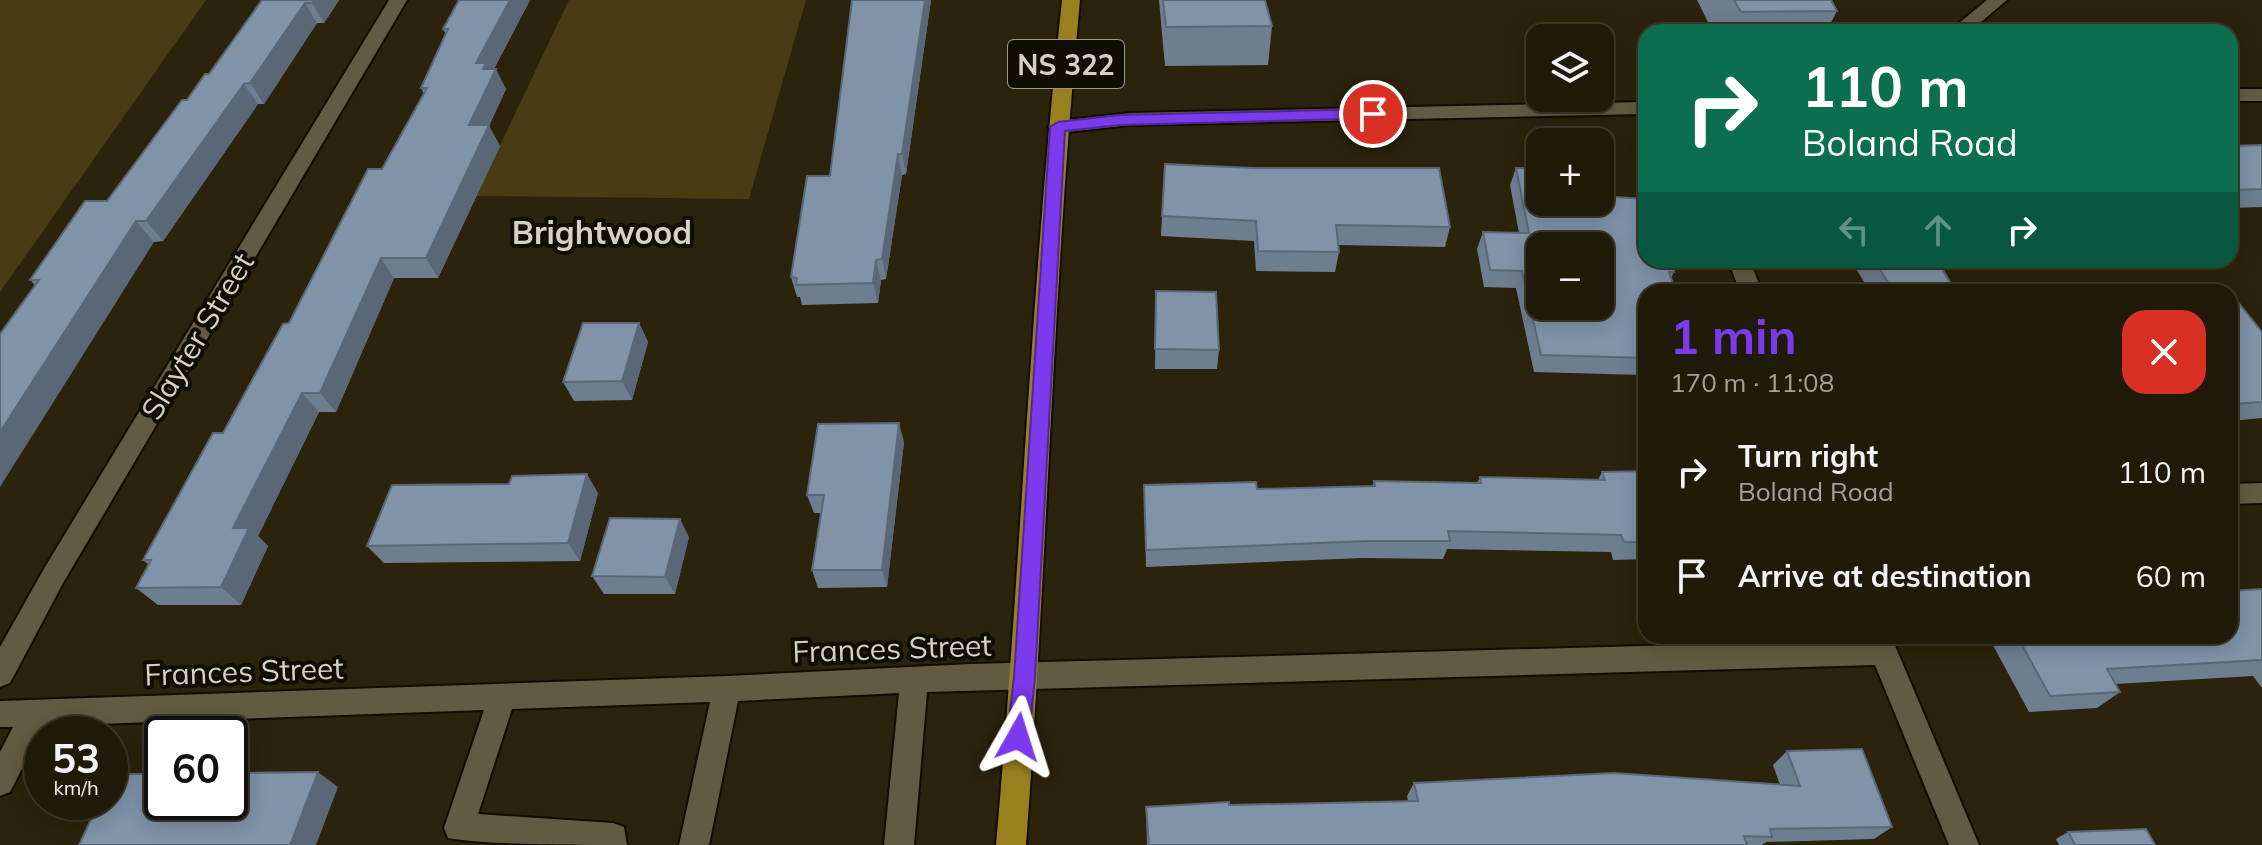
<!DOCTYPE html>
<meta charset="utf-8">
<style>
:root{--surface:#201a08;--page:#2d2716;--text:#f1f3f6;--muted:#a2a19c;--line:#3d3829;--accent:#7c3aed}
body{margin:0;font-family:Mulish,sans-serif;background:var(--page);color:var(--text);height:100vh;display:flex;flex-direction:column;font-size:30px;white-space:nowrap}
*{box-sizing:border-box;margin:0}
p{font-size:26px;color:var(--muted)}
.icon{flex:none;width:44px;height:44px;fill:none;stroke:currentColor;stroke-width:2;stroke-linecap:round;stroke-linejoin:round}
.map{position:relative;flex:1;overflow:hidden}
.panel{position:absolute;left:1638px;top:284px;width:600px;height:360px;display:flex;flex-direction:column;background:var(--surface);border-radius:24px;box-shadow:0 4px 20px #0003,0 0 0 2px var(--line)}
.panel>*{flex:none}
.hud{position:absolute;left:1638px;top:24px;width:600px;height:244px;border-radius:24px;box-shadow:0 4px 20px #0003,0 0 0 2px var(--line);background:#0b6e4f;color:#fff;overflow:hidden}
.buttons{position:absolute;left:1526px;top:24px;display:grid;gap:16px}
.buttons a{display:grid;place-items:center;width:88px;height:88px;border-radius:16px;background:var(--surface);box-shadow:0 4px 20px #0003,0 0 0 2px var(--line);font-size:40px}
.speed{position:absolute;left:24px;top:716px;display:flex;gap:16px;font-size:40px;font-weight:700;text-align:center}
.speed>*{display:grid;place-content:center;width:104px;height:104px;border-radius:50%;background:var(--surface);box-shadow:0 4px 20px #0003,0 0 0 2px var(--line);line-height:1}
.speed small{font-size:20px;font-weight:400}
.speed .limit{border:4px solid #111;border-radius:12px;background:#fff;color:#111}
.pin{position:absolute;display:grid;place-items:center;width:68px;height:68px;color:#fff;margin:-34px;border:4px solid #fff;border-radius:50%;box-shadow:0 2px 8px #0007}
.me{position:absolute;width:88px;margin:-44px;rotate:6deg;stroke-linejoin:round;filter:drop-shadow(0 0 6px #0008)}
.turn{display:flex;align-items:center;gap:28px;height:168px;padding:0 32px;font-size:36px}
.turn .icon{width:104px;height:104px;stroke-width:2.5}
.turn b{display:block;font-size:56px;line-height:68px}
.lanes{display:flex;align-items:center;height:76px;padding:0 32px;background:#0003;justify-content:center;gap:40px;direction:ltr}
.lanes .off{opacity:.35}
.round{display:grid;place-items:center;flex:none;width:84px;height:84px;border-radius:24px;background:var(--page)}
.head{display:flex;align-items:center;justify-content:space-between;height:136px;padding:0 32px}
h1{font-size:48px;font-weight:700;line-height:60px;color:var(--accent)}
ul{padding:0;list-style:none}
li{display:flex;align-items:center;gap:24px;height:104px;padding:0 32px}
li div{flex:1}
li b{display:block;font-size:30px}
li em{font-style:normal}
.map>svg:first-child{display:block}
</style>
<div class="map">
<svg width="2262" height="845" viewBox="0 0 2262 845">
<rect width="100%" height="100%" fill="#2b230b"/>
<!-- green -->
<path fill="#493c14" d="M0,0H206L0,292Z
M569,0H806L749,199L476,196Z"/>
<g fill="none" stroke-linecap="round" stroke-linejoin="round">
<defs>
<path id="minor" d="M389,0H407L63,583L10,683L0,687V647L45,567Z
M1987,0H2007L1969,32H1948Z
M2230,89H2262V101H2230Z
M1646,102V114L1130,125L1058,133L1048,127L1058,121L1130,113Z
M1728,260H1750L1762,292H1740Z
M2262,483V503L2230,504V484Z
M1865,636H1891L1979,845H1949L1875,665L927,692L914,845H884L899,693L738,701L709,845H679L710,702L512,709L478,814L613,823L624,827L627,845C585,845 484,845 448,838L444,828L484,710L44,726L10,792L0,796V752L13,727H0V701L727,676L971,664L1865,640Z"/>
<path id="major" d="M1062,0H1080C1053,281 1047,564 1026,845H996C1021,564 1031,281 1062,0Z"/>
</defs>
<!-- minor casing -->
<use href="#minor" stroke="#130c00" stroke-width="4"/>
<!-- major casing -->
<use href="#major" stroke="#130c00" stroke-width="4"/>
<!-- minor -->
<use href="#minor" fill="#635b41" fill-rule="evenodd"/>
<!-- major -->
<use href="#major" fill="#99801f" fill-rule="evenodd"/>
</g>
<!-- wall -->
<path fill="#6e7e91" d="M262,0H339L324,23H317L264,104H258L163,241L154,242L35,285L30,280L107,201L209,74Z
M459,0H530L494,69L506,89L489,126L500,146L438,278H394L336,412H319L258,536L268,546L241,605H158L136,588L149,565L143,560L223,433L382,169L424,94L421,88L446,35L443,29Z
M931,0L906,174L902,175L886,279L881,280L878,303L802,305L800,297H797L791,277L830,176Z
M1159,0H1265L1272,26L1268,65L1165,66Z
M1697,0H1831L1837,11L1826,32H1713Z
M2262,145V207L2230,208V146Z
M1516,168L1674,272L1671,278L1646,292V386L1642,375L1534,372L1516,288L1484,287L1477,249L1483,232L1519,233L1510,185Z
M1162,216L1450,227L1445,247L1338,245L1339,252L1335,272L1256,271L1254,241L1161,236Z
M1851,260H1937L1956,292H1870Z
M1156,291L1219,350L1217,369H1155Z
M2230,292L2262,332V418L2230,421Z
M639,323L648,342L632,400L574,401L563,382Z
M904,442L887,587L818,588L812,570L821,513H814L807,495Z
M1646,471V559L1613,560L1611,552L1447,549L1443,559L1363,558L1146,567L1144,485L1257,489L1373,486L1374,481L1477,483L1480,477L1598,480L1602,472Z
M509,484L598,493L580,561L384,563L367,546Z
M689,537L675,594H604L592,576Z
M2262,589V688L2253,676L2115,684L2120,692L2097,708L2029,712L1988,636H2230Z
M1787,751L1892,827L1874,839L1766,842L1762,845H1147L1146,807L1408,801L1407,796L1414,783L1780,785L1773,765Z
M2068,832L2155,845H2059L2056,839Z"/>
<!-- shaded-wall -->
<path fill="#5a6776" d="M314,0H339L324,23L312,3Z
M510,0H530L491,74L496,69L506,89L489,126L500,146L438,278L426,258L469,125L476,63Z
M925,0H931L906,174L902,154Z
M305,3L317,23L264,104L250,83Z
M244,84L258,104L163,241L146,221Z
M898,154L902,175L886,279L882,259Z
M136,221L154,242L0,487V432Z
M381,258L394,278L336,412L320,393Z
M876,260L881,280L878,303L873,283Z
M639,323L648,342L632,400L622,381Z
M302,393L319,412L258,536L268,546L241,605L221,587L233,528Z
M899,423L904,442L887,587L882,570Z
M587,474L598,493L580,561L568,543Z
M680,519L689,537L675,594L665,577Z
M318,772L338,787L316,845H290Z"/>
<!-- building -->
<path fill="#8093a9" stroke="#5a6776" stroke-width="2" fill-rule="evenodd" d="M262,0H314L312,3H305L250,83L244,84L146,221H136L0,432V334L39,280H30L85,201H107L182,100H187L205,74H209Z
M459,0H510L476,63H486L483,69H496L469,125H489L426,258H381L320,393H302L233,528H249L221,587L136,588L151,560H143L213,433H223L283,324L289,323L368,169H382L427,88H421L448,29H443Z
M852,0H925L902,154H898L882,259L876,260L873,283L796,285L797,278L791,277L807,176H830Z
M1163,0H1265L1272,26L1166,27Z
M1734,0H1831L1837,11L1741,12Z
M2262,145V189L2230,190V146Z
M1165,164L1253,168H1439L1450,227L1336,225L1339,252L1258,251L1256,221L1162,216Z
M1516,168H1540V202H1600V196L1646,199V260H1671L1674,272H1669L1676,292H1646V358L1541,355L1522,271L1490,270L1483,232L1529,233ZM1540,246H1600V306H1540Z
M1874,260H1937L1956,292H1894Z
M2085,285L2228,290L2230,292H1980L2087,288Z
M1156,291L1216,292L1219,350L1155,349Z
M2230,292L2262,332V402L2230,404Z
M583,323H639L622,381L563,382Z
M899,423L882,570H812L824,495H807L818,424Z
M1646,471V542H1624L1621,535L1448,531L1450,541H1368L1146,550L1144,485L1256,482L1257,489L1375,486L1374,481L1481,483L1480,477L1605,480L1602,472Z
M587,474L568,543L367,546L392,485L509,484L512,476Z
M610,518L680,519L665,577L592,576Z
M2262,589V660L2107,669L2120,692L2050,696L2017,636H2230V591Z
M1862,749L1892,827L1770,829L1772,837L1744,836L1747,845H1149L1146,807L1229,802V805L1418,801L1414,783L1614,773L1800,786L1787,751Z
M318,772L290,845H79L99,802H110V780L113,774H162V802H230V773Z
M2146,829L2155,845H2075L2068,832Z"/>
<!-- route -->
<path fill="#7c3aed" stroke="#51269a" stroke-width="2" d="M1373,109L1380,114L1378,118L1120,125L1065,131L1035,677L1029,737L1026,744L1018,747L1010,744L1007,737L1014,677L1050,127L1058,122L1120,115Z"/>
<g text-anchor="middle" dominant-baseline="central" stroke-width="8" stroke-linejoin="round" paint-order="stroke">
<!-- shield labels -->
<rect fill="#100d04" stroke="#9b978a" stroke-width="2" x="1008" y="40" width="116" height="48" rx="6"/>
<g font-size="28" font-weight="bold" fill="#d6d2c3">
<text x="1066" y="64">NS 322</text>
</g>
<!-- street labels -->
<g font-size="30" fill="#d6d2c3" stroke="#100d04">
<text transform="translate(197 336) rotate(-59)">Slayter Street</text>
<text transform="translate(892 648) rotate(-2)">Frances Street</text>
<text transform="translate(244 671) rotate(-2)">Frances Street</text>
</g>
<!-- neighbourhood labels -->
<g font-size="32" font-weight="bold" fill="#d6d2c3" stroke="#100d04">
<text x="602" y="232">Brightwood</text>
</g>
</g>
</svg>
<div class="buttons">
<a><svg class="icon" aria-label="layers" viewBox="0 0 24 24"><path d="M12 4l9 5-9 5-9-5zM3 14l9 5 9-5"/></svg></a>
<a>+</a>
<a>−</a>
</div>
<div class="speed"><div>53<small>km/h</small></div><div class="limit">60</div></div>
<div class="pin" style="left:1373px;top:114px;background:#d93025"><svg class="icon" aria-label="arrive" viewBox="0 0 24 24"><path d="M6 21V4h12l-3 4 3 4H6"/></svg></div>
<svg class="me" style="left:1018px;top:737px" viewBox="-20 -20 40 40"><path d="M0-17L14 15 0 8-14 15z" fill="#7c3aed" stroke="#fff" stroke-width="4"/></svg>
<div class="hud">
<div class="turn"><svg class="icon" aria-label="right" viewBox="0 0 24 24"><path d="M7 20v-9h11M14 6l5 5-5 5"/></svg><div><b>110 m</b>Boland Road</div></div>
<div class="lanes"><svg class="icon off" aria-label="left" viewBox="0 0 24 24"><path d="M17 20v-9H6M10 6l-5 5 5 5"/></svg><svg class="icon off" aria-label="ahead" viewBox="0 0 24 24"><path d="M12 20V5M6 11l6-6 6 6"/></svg><svg class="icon" aria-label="right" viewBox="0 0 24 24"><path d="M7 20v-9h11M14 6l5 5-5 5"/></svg></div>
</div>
<section class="panel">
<div class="head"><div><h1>1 min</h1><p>170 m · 11:08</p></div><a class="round" style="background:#d93025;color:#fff"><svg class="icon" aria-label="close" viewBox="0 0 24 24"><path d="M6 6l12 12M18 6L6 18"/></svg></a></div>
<ul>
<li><svg class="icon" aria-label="right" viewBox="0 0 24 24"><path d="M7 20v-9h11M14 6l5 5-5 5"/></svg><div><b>Turn right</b><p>Boland Road</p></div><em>110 m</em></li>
<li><svg class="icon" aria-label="arrive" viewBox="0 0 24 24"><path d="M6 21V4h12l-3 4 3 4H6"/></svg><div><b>Arrive at destination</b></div><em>60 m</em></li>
</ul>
</section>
</div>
